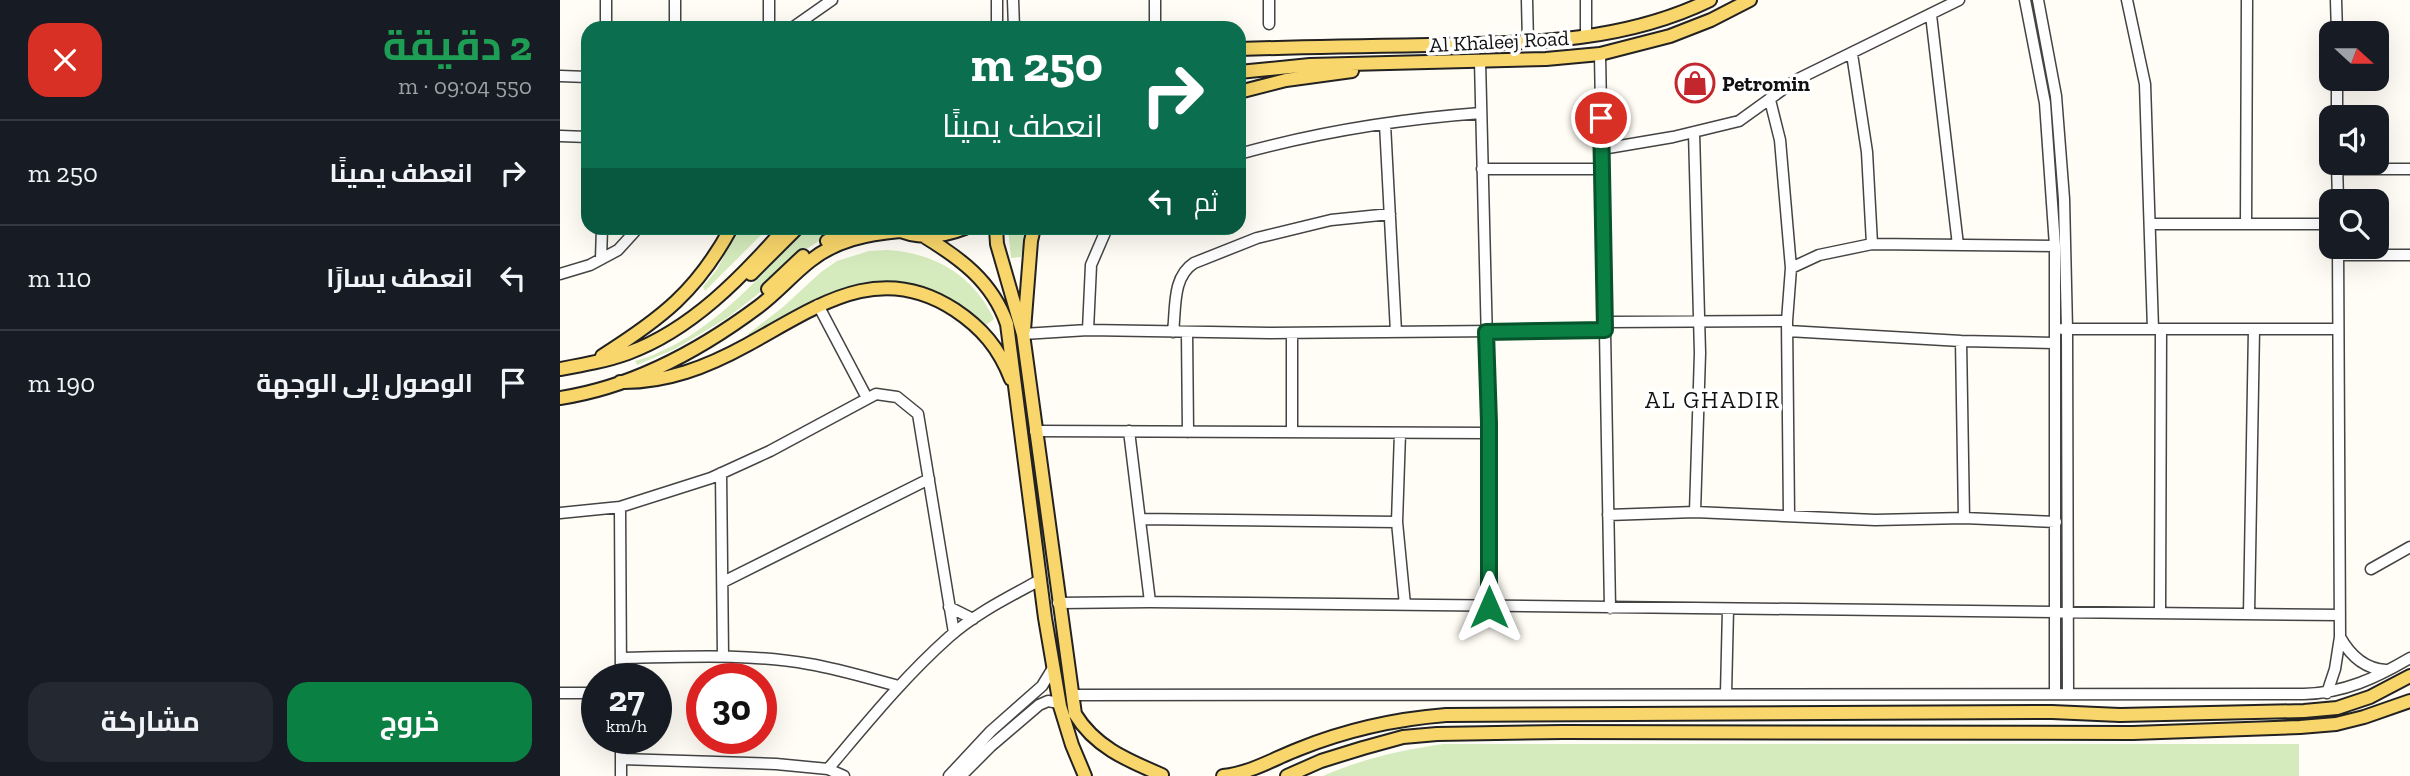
<!DOCTYPE html>
<html lang="ar">
<meta charset="utf-8">
<style>
:root{--surface:#171b24;--page:#242831;--text:#f1f3f6;--muted:#9ea1a6;--line:#363941;--accent:#0b8043}
body{margin:0;font-family:"Zilla Slab",Cairo,serif;background:var(--page);color:var(--text);direction:rtl;height:100vh;display:flex;flex-direction:column;font-size:26px;white-space:nowrap}
*{box-sizing:border-box;margin:0}
p{font-size:23px;color:var(--muted)}
.icon{flex:none;width:38px;height:38px;fill:none;stroke:currentColor;stroke-width:2;stroke-linecap:round;stroke-linejoin:round}
.map{position:relative;flex:1;overflow:hidden;direction:ltr}
.details{display:flex;flex-direction:column;background:var(--surface);width:560px}
.details>*{flex:none}
.hud{position:absolute;left:21px;top:21px;width:665px;height:214px;border-radius:21px;box-shadow:0 7px 28px #0002;direction:rtl;background:#0b6e4f;color:#fff;overflow:hidden}
.needle{width:46px;rotate:111deg}
.fabs{position:absolute;left:1759px;top:21px;display:grid;gap:14px}
.fabs a{display:grid;place-items:center;width:70px;height:70px;border-radius:14px;background:var(--surface);box-shadow:0 7px 28px #0002;font-size:35px}
.speed{position:absolute;left:21px;top:663px;display:flex;gap:14px;font-size:35px;font-weight:700;text-align:center}
.speed>*{display:grid;place-content:center;width:91px;height:91px;border-radius:50%;background:var(--surface);box-shadow:0 7px 28px #0002;line-height:1}
.speed small{font-size:18px;font-weight:400}
.speed .limit{border:10px solid #d22;background:#fff;color:#111}
.pin{position:absolute;display:grid;place-items:center;width:60px;height:60px;color:#fff;margin:-30px;border:4px solid #fff;border-radius:50%;box-shadow:0 2px 7px #0007}
.me{position:absolute;width:77px;margin:-38px;rotate:0deg;stroke-linejoin:round;filter:drop-shadow(0 0 5px #0008)}
.turn{display:flex;align-items:center;gap:24px;height:147px;padding:0 28px;font-size:32px}
.turn .icon{width:91px;height:91px;stroke-width:2.5}
.turn b{display:block;font-size:49px;line-height:60px}
.then{display:flex;align-items:center;height:66px;padding:0 28px;background:#0003;gap:14px;font-size:26px}
.round{display:grid;place-items:center;flex:none;width:74px;height:74px;border-radius:21px;background:var(--page)}
.overview{display:flex;align-items:center;justify-content:space-between;height:119px;padding:0 28px}
h1{font-size:42px;font-weight:700;line-height:52px;color:#1e9e55}
.button{display:flex;gap:14px;margin-top:auto;padding:14px 28px}
.button a{flex:1;height:80px;border-radius:21px;background:var(--accent);color:#fff;font-size:28px;font-weight:700;line-height:80px;text-align:center}
.button a+a{background:var(--page);color:var(--text)}
ul{padding:0;list-style:none}
li{display:flex;align-items:center;gap:21px;height:105px;padding:0 28px;border-top:2px solid var(--line)}
li div{flex:1}
li b{display:block;font-size:26px}
li em{font-style:normal}
main{display:flex;flex:1;min-height:0}
.map>svg:first-child{display:block}
</style>
<main>
<div class="map">
<svg width="1850" height="776" viewBox="0 0 1850 776">
<rect width="100%" height="100%" fill="#fffdf5"/>
<!-- green -->
<path fill="#d5ebbd" d="M179,228H208L145,291L143,287L157,269Z
M244,228H267V236L237,255L198,294L167,318L115,349L77,365L75,361C143,342 200,279 244,228Z
M448,228H467L461,257L451,258Z
M327,250C375,253 413,275 434,319L426,325C390,289 329,273 281,290C249,300 219,321 190,338L188,334L223,307L261,272L277,261L309,251Z
M883,744H1739V776H763C802,759 841,750 883,744Z"/>
<g fill="none" stroke-linecap="round" stroke-linejoin="round">
<defs>
<path id="minor" d="M453,0L454,28
M709,0V24
M967,0L968,43
M1465,0L1485,103L1495,246V694
M1478,0L1496,96L1504,199L1507,329L1508,693
M1567,0L1585,84L1593,329
M1776,0L1777,33
M1371,15L1398,245
M46,28V0
M115,28V0
M209,28V0
M232,28L272,0
M437,28V0
M595,28V0
M1026,37V0
M1040,54L1050,608
M1292,54L1307,152L1312,244
M920,61L929,423V607
M0,76L28,77
M1777,79V117
M1210,100L1220,140L1231,268L1227,321L1229,516
M825,124L836,332
M1134,132L1140,353L1135,512
M0,136L28,137
M1042,149L1113,137L1179,121L1236,80L1399,0
M679,154C758,132 840,119 921,113
M1777,163L1778,201
M922,169H1042
M1777,169H1850
M1590,224H1771
M1686,224L1687,0
M1778,255H1850
M41,259L42,228
M1231,268L1259,255L1312,244L1495,246
M0,274L30,265L58,250L78,228
M258,305L307,398
M1045,322L1227,321
M1502,329H1778
M528,330L531,265L547,228
M1228,331L1401,341L1494,343
M613,332C616,308 612,277 634,263L697,238L771,220L830,214
M627,332L628,432
M732,333V432
M463,334L528,330L710,333L1045,330
M1401,341L1404,518
M475,431L929,433
M569,431L590,602
M161,473L163,656
M60,507L61,679
M0,513L60,507L151,478L210,451L316,394L337,397L358,414L394,633
M1048,515L1135,512L1315,520L1404,518L1496,522
M580,519L837,522L840,433
M837,522L845,605
M1811,569L1850,547
M163,582L369,479
M498,603L590,602L1780,615
M389,607L413,619
M1600,613L1601,329
M1689,614L1694,329
M1780,637C1790,655 1804,669 1826,670
M61,658C123,657 187,653 249,664C279,669 308,678 338,686
M0,693H37
M1767,693L1775,669L1780,637L1778,247
M1166,694L1168,609
M513,695L1744,694C1784,693 1816,678 1850,658
M61,759L216,764L268,769L284,776
M268,769C307,723 344,677 389,637C416,613 449,597 480,580
M61,776V738
M389,776L431,731L482,686L493,668
M401,776L431,746L479,705L488,701L499,703"/>
<path id="major" d="M679,49C743,47 808,46 872,45C967,43 1062,43 1150,0
M679,72L750,65L986,59L1040,54L1110,36L1151,20L1190,0
M679,92L726,80L792,71
M334,228C357,240 382,237 405,228
M436,228L437,244L463,334L515,714C535,747 567,760 602,775
M362,235C400,258 432,281 447,324L485,618L500,706L512,745L525,776
M267,241L281,235L285,228
M191,274L237,228
M208,289L243,256
M464,330L471,241L474,228
M42,356C102,318 137,291 171,228
M0,369C23,365 46,361 68,353C131,330 182,277 225,228
M60,382C106,383 147,367 187,345C255,308 318,259 395,310C422,328 439,348 451,379
M0,398C73,387 139,351 198,307C217,293 232,275 250,261C276,240 307,234 340,231
M663,776C691,773 713,759 739,749C786,730 836,719 886,715L1492,712L1560,715L1744,711L1777,708L1810,697L1850,676
M727,776L761,761L803,748L843,737L877,734L1003,732L1573,733L1740,727L1776,724L1804,717L1850,701"/>
</defs>
<!-- minor casing -->
<use href="#minor" stroke="#444" stroke-width="13"/>
<!-- major casing -->
<use href="#major" stroke="#222" stroke-width="16"/>
<!-- minor -->
<use href="#minor" stroke="#fff" stroke-width="10"/>
<!-- major -->
<use href="#major" stroke="#f9d66b" stroke-width="12"/>
</g>
<g fill="none" stroke-linecap="round" stroke-linejoin="round">
<defs>
<path id="route" d="M929,607V423L926,332L1045,330L1041,118"/>
</defs>
<!-- route casing -->
<use href="#route" stroke="#07532c" stroke-width="18"/>
<!-- route -->
<use href="#route" stroke="#0b8043" stroke-width="12"/>
</g>
<!-- icons -->
<defs>
<symbol id="shop-ring" viewBox="-11 -11 22 22"><circle r="9.5" fill="#fff" stroke="#c4262e" stroke-width="1.5"/><path d="M-5-2.5h2.3a2.7 3.5 0 0 1 5.4 0H5L5.5 6h-11ZM-1.5-2.5h3a1.5 2.3 0 0 0-3 0Z" fill="#c4262e"/></symbol>
</defs>
<g fill-rule="evenodd">
<use href="#shop-ring" x="1113" y="61" width="44" height="44"/>
</g>
<g text-anchor="middle" dominant-baseline="central" stroke-width="7" stroke-linejoin="round" paint-order="stroke">
<!-- street labels -->
<g font-size="21" fill="#111" stroke="#fff">
<text transform="translate(939 41) rotate(-3)">Al Khaleej Road</text>
</g>
<!-- poi labels -->
<g font-size="21" font-weight="bold" fill="#111" stroke="#fff" text-anchor="start">
<text x="1162" y="83">Petromin</text>
</g>
<!-- neighbourhood labels -->
<g font-size="23" letter-spacing="2" fill="#111" stroke="#fff">
<text x="1153" y="400">AL GHADIR</text>
</g>
</g>
</svg>
<div class="fabs">
<a><svg class="needle" viewBox="-14 -14 28 28"><path d="M0-13l5 13h-10z" fill="#e53935"/><path d="M0 13l5-13h-10z" fill="#9ea1a6"/></svg></a>
<a><svg class="icon" aria-label="sound" viewBox="0 0 24 24"><path d="M4 9h4l5-4v14l-5-4H4zM17 9q2 3 0 6"/></svg></a>
<a><svg class="icon" aria-label="search" viewBox="0 0 24 24"><circle cx="10" cy="10" r="6"/><path d="M15 15l6 6"/></svg></a>
</div>
<div class="speed"><div>27<small>km/h</small></div><div class="limit">30</div></div>
<div class="pin" style="left:1041px;top:118px;background:#d93025"><svg class="icon" aria-label="arrive" viewBox="0 0 24 24"><path d="M6 21V4h12l-3 4 3 4H6"/></svg></div>
<svg class="me" style="left:929px;top:607px" viewBox="-20 -20 40 40"><path d="M0-17L14 15 0 8-14 15z" fill="#0b8043" stroke="#fff" stroke-width="4"/></svg>
<div class="hud">
<div class="turn"><svg class="icon" aria-label="right" viewBox="0 0 24 24"><path d="M7 20v-9h11M14 6l5 5-5 5"/></svg><div><b>250 m</b>انعطف يمينًا</div></div>
<div class="then">ثم<svg class="icon" aria-label="left" viewBox="0 0 24 24"><path d="M17 20v-9H6M10 6l-5 5 5 5"/></svg></div>
</div>
</div>
<section class="details">
<div class="overview"><div><h1>2 دقيقة</h1><p>550 m · 09:04</p></div><a class="round" style="background:#d93025;color:#fff"><svg class="icon" aria-label="close" viewBox="0 0 24 24"><path d="M6 6l12 12M18 6L6 18"/></svg></a></div>
<ul>
<li><svg class="icon" aria-label="right" viewBox="0 0 24 24"><path d="M7 20v-9h11M14 6l5 5-5 5"/></svg><div><b>انعطف يمينًا</b></div><em>250 m</em></li>
<li><svg class="icon" aria-label="left" viewBox="0 0 24 24"><path d="M17 20v-9H6M10 6l-5 5 5 5"/></svg><div><b>انعطف يسارًا</b></div><em>110 m</em></li>
<li><svg class="icon" aria-label="arrive" viewBox="0 0 24 24"><path d="M6 21V4h12l-3 4 3 4H6"/></svg><div><b>الوصول إلى الوجهة</b></div><em>190 m</em></li>
</ul>
<div class="button"><a>خروج</a><a>مشاركة</a></div>
</section>
</main>
